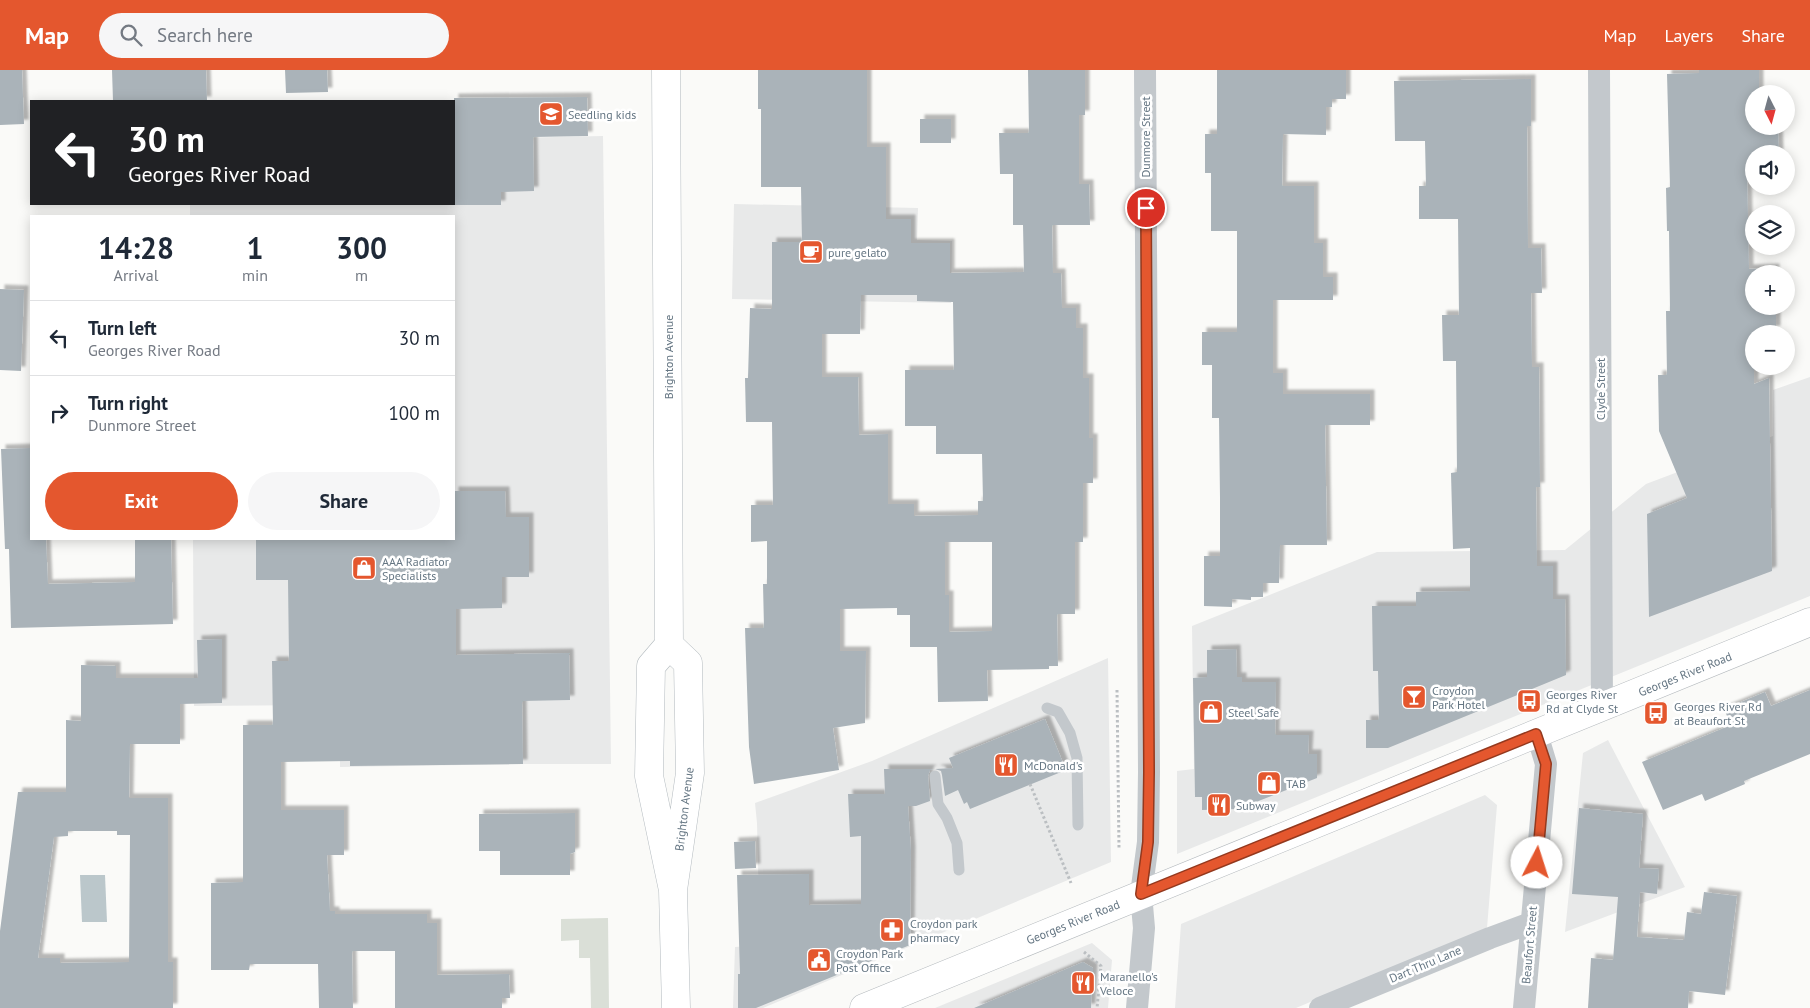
<!DOCTYPE html>
<meta charset="utf-8">
<style>
:root{--surface:#fff;--page:#f6f6f7;--text:#1f2937;--muted:#747a83;--line:#e0e1e3;--accent:#e4572e}
body{margin:0;font-family:"PT Sans",sans-serif;background:var(--page);color:var(--text);height:100vh;display:flex;flex-direction:column;font-size:19px;white-space:nowrap}
*{box-sizing:border-box;margin:0}
p{font-size:16px;color:var(--muted)}
.icon{flex:none;width:28px;height:28px;fill:none;stroke:currentColor;stroke-width:2;stroke-linecap:round;stroke-linejoin:round}
.map{position:relative;flex:1;overflow:hidden}
.details{position:absolute;left:30px;top:145px;width:425px;height:325px;display:flex;flex-direction:column;background:var(--surface);border-radius:0px;box-shadow:0 2px 12px #0003}
.details>*{flex:none}
.top-card{position:absolute;left:30px;top:30px;width:425px;height:105px;border-radius:0px;box-shadow:0 2px 12px #0003;background:#202124;color:#fff;overflow:hidden}
.needle{width:32px;rotate:174deg}
.controls{position:absolute;left:1745px;top:15px;display:grid;gap:10px}
.controls a{display:grid;place-items:center;width:50px;height:50px;border-radius:50%;background:var(--surface);box-shadow:0 2px 12px #0003;font-size:25px}
.pin{position:absolute;display:grid;place-items:center;width:42px;height:42px;color:#fff;margin:-21px;border:2px solid #fff;border-radius:50%;box-shadow:0 1px 5px #0007}
.me{position:absolute;width:55px;margin:-28px;rotate:5deg;stroke-linejoin:round;filter:drop-shadow(0 0 4px #0008)}
.turn{display:flex;align-items:center;gap:18px;height:105px;padding:0 15px;font-size:22px}
.turn .icon{width:65px;height:65px;stroke-width:2.5}
.turn b{display:block;font-size:35px;line-height:42px}
.eta{display:flex;justify-content:space-evenly;align-items:center;height:85px;text-align:center}
.eta b{font-size:30px;font-weight:600;line-height:35px}
.cta{display:flex;gap:10px;margin-top:auto;padding:10px 15px}
.cta a{flex:1;height:58px;border-radius:30px;background:var(--accent);color:#fff;font-size:20px;font-weight:600;line-height:58px;text-align:center}
.cta a+a{background:var(--page);color:var(--text)}
ul{padding:0;list-style:none}
li{display:flex;align-items:center;gap:15px;height:75px;padding:0 15px;border-top:1px solid var(--line)}
li div{flex:1}
li b{display:block;font-size:19px}
li em{font-style:normal}
header{display:flex;align-items:center;gap:30px;box-sizing:border-box;height:70px;padding:0 25px;background:var(--accent);color:#fff}
header strong{font-size:24px}
nav{display:flex;gap:28px;margin-inline-start:auto;font-size:18px}
.search{width:350px;height:45px;background:var(--page);display:flex;align-items:center;gap:12px;box-sizing:border-box;padding:0 18px;border-radius:28px;color:var(--muted);font-size:19px}
.map>svg:first-child{display:block}
</style>
<header>
<strong>Map</strong>
<div class="search"><svg class="icon" aria-label="search" viewBox="0 0 24 24"><circle cx="10" cy="10" r="6"/><path d="M15 15l6 6"/></svg>Search here</div>
<nav><a>Map</a><a>Layers</a><a>Share</a></nav>
</header>
<div class="map">
<svg width="1810" height="938" viewBox="0 0 1810 938">
<defs>
<filter id="shadow"><feDropShadow dx="4.5" dy="-4.5" stdDeviation="1" flood-color="#0004"/></filter>
</defs>
<rect width="100%" height="100%" fill="#fafaf8"/>
<!-- built -->
<path fill="#e8e9e9" d="M603,66L611,694H523L340,697V635L194,636L193,469H454V146H190V134H454V69Z
M734,134L918,138L917,170L952,171L951,233L732,229Z
M1810,307V526L1177,784V701L1194,699L1192,556L1377,482L1565,480L1646,414L1773,366V320Z
M1108,588L1111,792L763,938H733L735,877L760,875L757,753L755,733L872,691Z
M1608,670L1685,817L1565,862L1583,683Z
M1485,725L1497,735L1487,858L1296,938H1175L1181,854Z
M1092,873L1112,890L1108,938H935Z"/>
<!-- green -->
<path fill="#dadfd7" d="M608,848L609,938H591L590,888H579V870L561,871V849Z"/>
<!-- water -->
<path fill="#bbc7cb" d="M80,805H105L107,852H82Z"/>
<!-- building -->
<path fill="#aab3b9" fill-rule="evenodd" filter="url(#shadow)" d="M0,0H22L24,54L0,55Z
M112,0H206L207,31H113Z
M285,0H327L328,22L286,23Z
M758,0H867V77H886V149H911V173H950V203L1024,202L1023,155H1013V104H1000L999,63H1029L1028,0H1085V45H1079V114H1089L1090,155H1052L1053,203H1061L1062,238H1076V258H1083V308H1089V368H1093V413H1083V472H1075V544H1057L1058,596H1049V599L987,600L988,631L938,632L937,577H910V545H897V538L840,539V581H866L865,653L833,658L839,700L754,714L749,677L745,558H764L763,514H767V471L751,472V435H773L772,352H746L745,308H748L750,238L772,239V172H802L801,117H761V39H758ZM861,225H917V231L953,232L954,300H905V356H936V384H982L983,431H978V445L914,446V434H888V364L859,365L858,307H822V264H860ZM945,472H992V561L949,562V525H945Z
M1217,0H1346V29H1332V37H1326V65L1283,64L1282,116H1314V173H1323V207H1333V230H1273V303H1283V324H1370V355H1325L1327,475H1280L1279,513H1263V527H1251V530L1232,529V537L1204,536V486H1220V428L1219,348H1212V295H1202V262H1237V161H1211V103H1205V64H1217Z
M1699,0H1759V24H1754V56H1778L1779,84H1754V96H1747L1749,199L1775,198V204H1754V236H1776V260L1763,261L1764,264H1754V314L1769,308L1772,501L1649,547L1647,444L1687,428L1659,361L1658,305H1667L1666,241H1670L1669,161H1667L1666,118L1670,117L1667,4L1699,3Z
M1531,9V56H1527L1528,178H1541L1542,223H1531L1532,297H1539L1540,417H1536L1537,496H1553V529H1565L1566,605L1388,678H1366V650H1379L1378,601H1373L1372,536H1416V522L1470,521V478L1453,479L1451,403L1457,402L1456,291H1443L1442,245H1459L1458,149H1419V116H1426L1425,71H1395L1394,11Z
M587,27L588,66L533,67L534,121L501,122V135H454V28Z
M920,49H951V73H920Z
M0,219L24,220L21,301L0,300Z
M31,378V469H46L48,514L135,512V469H171L173,554L11,558L9,479H5L1,379Z
M454,421H505L506,447H529V507H502V538L456,539V585L569,583L570,630L522,631L523,694L350,696V691L281,692V740H344V785H327L330,841H335V844H427V853H437V905L509,904L510,928H502V938H395V881H352L353,938H319L318,894H250L249,900H211V813L243,812V655H273L272,591H289L288,510H256V469H454Z
M222,569V633L180,634V674H130L129,728H168V892H173V938H0V861L18,722H66V650L81,651V595L116,596V608H198L197,570ZM68,761H117V765H130L129,892L60,893V888H38L54,767L68,766Z
M1236,579L1237,607H1242V612H1276L1275,665H1309L1308,684H1317V708L1238,739L1202,740V727H1195L1193,608L1207,607V580Z
M1810,620V684L1744,711L1745,714L1705,731L1702,724L1663,740L1642,692L1731,655L1724,639L1765,622L1771,636Z
M1045,649L1066,700L970,739L967,732L964,734L958,720L945,726L942,705L941,701L935,699L953,698L949,688Z
M884,699H934L930,700L928,706L930,731L916,736H908L911,781L910,875L756,938H738V904H740L737,805L809,804V835L861,834V766L850,767L848,724H885Z
M1579,738L1643,744L1639,798L1659,799L1657,824L1640,822L1637,867L1684,870L1687,842L1701,844L1704,822L1737,826L1725,925L1689,921L1688,938H1588L1591,888L1613,890L1618,827L1572,824Z
M575,743V782L570,784V805H500V781H479V744Z
M755,771L756,798L735,799L734,772Z
M1083,892L1093,898L1091,938H974Z"/>
<g fill="none" stroke-linecap="round" stroke-linejoin="round">
<defs>
<path id="secondary" d="M666,0L669,575L651,596L649,706L673,820
M669,575L688,593L690,703L673,820L676,938"/>
<path id="primary" d="M864,938L1810,552"/>
</defs>
<!-- secondary casing -->
<use href="#secondary" stroke="#b3babf" stroke-width="29"/>
<!-- primary casing -->
<use href="#primary" stroke="#b5babe" stroke-width="29"/>
<!-- path -->
<path stroke="#bbbfc2" stroke-width="3" stroke-dasharray="2.5 2.5" stroke-linecap="butt" d="M1117,620L1119,779
M1030,714L1071,813
M1084,882L1101,896L1097,938"/>
<!-- lane -->
<path stroke="#c3c8cc" stroke-width="11" d="M1047,638L1058,642L1070,663L1077,688L1078,755
M935,706L938,734L947,748L957,773L959,800"/>
<!-- street -->
<path stroke="#c3c8cc" stroke-width="22" d="M1599,0L1602,638
M1137,938L1144,858L1141,824L1148,772L1149,702L1145,0
M1320,938L1490,868L1531,853
M1524,938L1546,694L1537,664"/>
<!-- secondary -->
<use href="#secondary" stroke="#fff" stroke-width="28"/>
<!-- primary -->
<use href="#primary" stroke="#fff" stroke-width="28"/>
</g>
<g fill="none" stroke-linecap="round" stroke-linejoin="round">
<defs>
<path id="route" d="M1146,138L1149,702L1148,772L1141,824L1536,664L1546,694L1537,793"/>
</defs>
<!-- route casing -->
<use href="#route" stroke="#94391e" stroke-width="12"/>
<!-- route -->
<use href="#route" stroke="#e4572e" stroke-width="9"/>
</g>
<!-- icons -->
<defs>
<symbol id="school-square" viewBox="-11 -11 22 22"><rect x="-9" y="-9" width="18" height="18" rx="4" fill="#e4572e" stroke="#fff"/><path d="M0-5L7-2L0 1L-7-2ZM-4 1L0 2.5L4 1V4Q0 6-4 4Z" fill="#fff"/></symbol>
<symbol id="cafe-square" viewBox="-11 -11 22 22"><rect x="-9" y="-9" width="18" height="18" rx="4" fill="#e4572e" stroke="#fff"/><path d="M-5.5-4.5H6V0H3Q3 3.5 0 3.5H-2.5Q-5.5 3.5-5.5 0ZM3-3.2v2h1.7v-2ZM-6 4.5H4V6H-6Z" fill="#fff"/></symbol>
<symbol id="shop-square" viewBox="-11 -11 22 22"><rect x="-9" y="-9" width="18" height="18" rx="4" fill="#e4572e" stroke="#fff"/><path d="M-5-2.5h2.3a2.7 3.5 0 0 1 5.4 0H5L5.5 6h-11ZM-1.5-2.5h3a1.5 2.3 0 0 0-3 0Z" fill="#fff"/></symbol>
<symbol id="bar-square" viewBox="-11 -11 22 22"><rect x="-9" y="-9" width="18" height="18" rx="4" fill="#e4572e" stroke="#fff"/><path d="M-6-5H6L.8 .8V4.5H3.5V6h-7V4.5H-.8V.8Z" fill="#fff"/></symbol>
<symbol id="bus-square" viewBox="-11 -11 22 22"><rect x="-9" y="-9" width="18" height="18" rx="4" fill="#e4572e" stroke="#fff"/><path d="M-5-6H5V4H4V6H2V4H-2V6H-4V4H-5ZM-3.5-4V0h7V-4ZM-3.5 1.2v1.5H-2V1.2ZM2 1.2v1.5H3.5V1.2Z" fill="#fff"/></symbol>
<symbol id="restaurant-square" viewBox="-11 -11 22 22"><rect x="-9" y="-9" width="18" height="18" rx="4" fill="#e4572e" stroke="#fff"/><path d="M-5-6h1v4h1v-4h1v4h1v-4h1v5L-1.5 .5V6h-2V.5L-5-1ZM5-6V6H3V1.5H1.5Q1.5-4 5-6Z" fill="#fff"/></symbol>
<symbol id="pharmacy-square" viewBox="-11 -11 22 22"><rect x="-9" y="-9" width="18" height="18" rx="4" fill="#e4572e" stroke="#fff"/><path d="M-2-6h4v4h4v4h-4v4h-4v-4h-4v-4h4Z" fill="#fff"/></symbol>
<symbol id="civic-square" viewBox="-11 -11 22 22"><rect x="-9" y="-9" width="18" height="18" rx="4" fill="#e4572e" stroke="#fff"/><path d="M-.6-6.5H3V-4.5H.6V-3L4-1V1h2V6H-6V1h2V-1L-.6-3ZM-1.2 2.5V6h2.4V2.5Z" fill="#fff"/></symbol>
</defs>
<g fill-rule="evenodd">
<use href="#school-square" x="537" y="30" width="28" height="28"/>
<use href="#cafe-square" x="797" y="168" width="28" height="28"/>
<use href="#shop-square" x="350" y="484" width="28" height="28"/>
<use href="#bar-square" x="1400" y="613" width="28" height="28"/>
<use href="#bus-square" x="1515" y="617" width="28" height="28"/>
<use href="#shop-square" x="1197" y="628" width="28" height="28"/>
<use href="#bus-square" x="1642" y="629" width="28" height="28"/>
<use href="#restaurant-square" x="992" y="681" width="28" height="28"/>
<use href="#shop-square" x="1255" y="699" width="28" height="28"/>
<use href="#restaurant-square" x="1205" y="721" width="28" height="28"/>
<use href="#pharmacy-square" x="878" y="846" width="28" height="28"/>
<use href="#civic-square" x="805" y="876" width="28" height="28"/>
<use href="#restaurant-square" x="1069" y="899" width="28" height="28"/>
</g>
<g text-anchor="middle" dominant-baseline="central" stroke-width="5" stroke-linejoin="round" paint-order="stroke">
<!-- poi labels -->
<g font-size="12" fill="#657683" stroke="#fff" text-anchor="start">
<text x="568" y="44">Seedling kids</text>
<text x="828" y="182">pure gelato</text>
<text x="382" y="491">AAA Radiator<tspan x="382" dy="14">Specialists</tspan></text>
<text x="1432" y="620">Croydon<tspan x="1432" dy="14">Park Hotel</tspan></text>
<text x="1546" y="624">Georges River<tspan x="1546" dy="14">Rd at Clyde St</tspan></text>
<text x="1674" y="636">Georges River Rd<tspan x="1674" dy="14">at Beaufort St</tspan></text>
<text x="1228" y="642">Steel Safe</text>
<text x="1024" y="695">McDonald's</text>
<text x="1286" y="713">TAB</text>
<text x="1236" y="735">Subway</text>
<text x="910" y="853">Croydon park<tspan x="910" dy="14">pharmacy</tspan></text>
<text x="836" y="883">Croydon Park<tspan x="836" dy="14">Post Office</tspan></text>
<text x="1100" y="906">Maranello's<tspan x="1100" dy="14">Veloce</tspan></text>
</g>
<!-- street labels -->
<g font-size="12" fill="#657683" stroke="#fff">
<text transform="translate(1145 67) rotate(-90)">Dunmore Street</text>
<text transform="translate(668 287) rotate(-90)">Brighton Avenue</text>
<text transform="translate(1600 319) rotate(-90)">Clyde Street</text>
<text transform="translate(1685 604) rotate(-22)">Georges River Road</text>
<text transform="translate(684 739) rotate(-83)">Brighton Avenue</text>
<text transform="translate(1073 852) rotate(-22)">Georges River Road</text>
<text transform="translate(1529 875) rotate(-85)">Beaufort Street</text>
<text transform="translate(1425 894) rotate(-23)">Dart Thru Lane</text>
</g>
</g>
</svg>
<div class="controls">
<a><svg class="needle" viewBox="-14 -14 28 28"><path d="M0-13l5 13h-10z" fill="#e53935"/><path d="M0 13l5-13h-10z" fill="#747a83"/></svg></a>
<a><svg class="icon" aria-label="sound" viewBox="0 0 24 24"><path d="M4 9h4l5-4v14l-5-4H4zM17 9q2 3 0 6"/></svg></a>
<a><svg class="icon" aria-label="layers" viewBox="0 0 24 24"><path d="M12 4l9 5-9 5-9-5zM3 14l9 5 9-5"/></svg></a>
<a>+</a>
<a>−</a>
</div>
<div class="pin" style="left:1146px;top:138px;background:#d93025"><svg class="icon" aria-label="arrive" viewBox="0 0 24 24"><path d="M6 21V4h12l-3 4 3 4H6"/></svg></div>
<svg class="me" style="left:1537px;top:793px" viewBox="-20 -20 40 40"><circle r="19" fill="#fff"/><path d="M0-13L10 11 0 6-10 11z" fill="#e4572e"/></svg>
<div class="top-card">
<div class="turn"><svg class="icon" aria-label="left" viewBox="0 0 24 24"><path d="M17 20v-9H6M10 6l-5 5 5 5"/></svg><div><b>30 m</b>Georges River Road</div></div>
</div>
<section class="details">
<div class="eta">
<div><b>14:28</b><p>Arrival</p></div>
<div><b>1</b><p>min</p></div>
<div><b>300</b><p>m</p></div>
</div>
<ul>
<li><svg class="icon" aria-label="left" viewBox="0 0 24 24"><path d="M17 20v-9H6M10 6l-5 5 5 5"/></svg><div><b>Turn left</b><p>Georges River Road</p></div><em>30 m</em></li>
<li><svg class="icon" aria-label="right" viewBox="0 0 24 24"><path d="M7 20v-9h11M14 6l5 5-5 5"/></svg><div><b>Turn right</b><p>Dunmore Street</p></div><em>100 m</em></li>
</ul>
<div class="cta"><a>Exit</a><a>Share</a></div>
</section>
</div>
